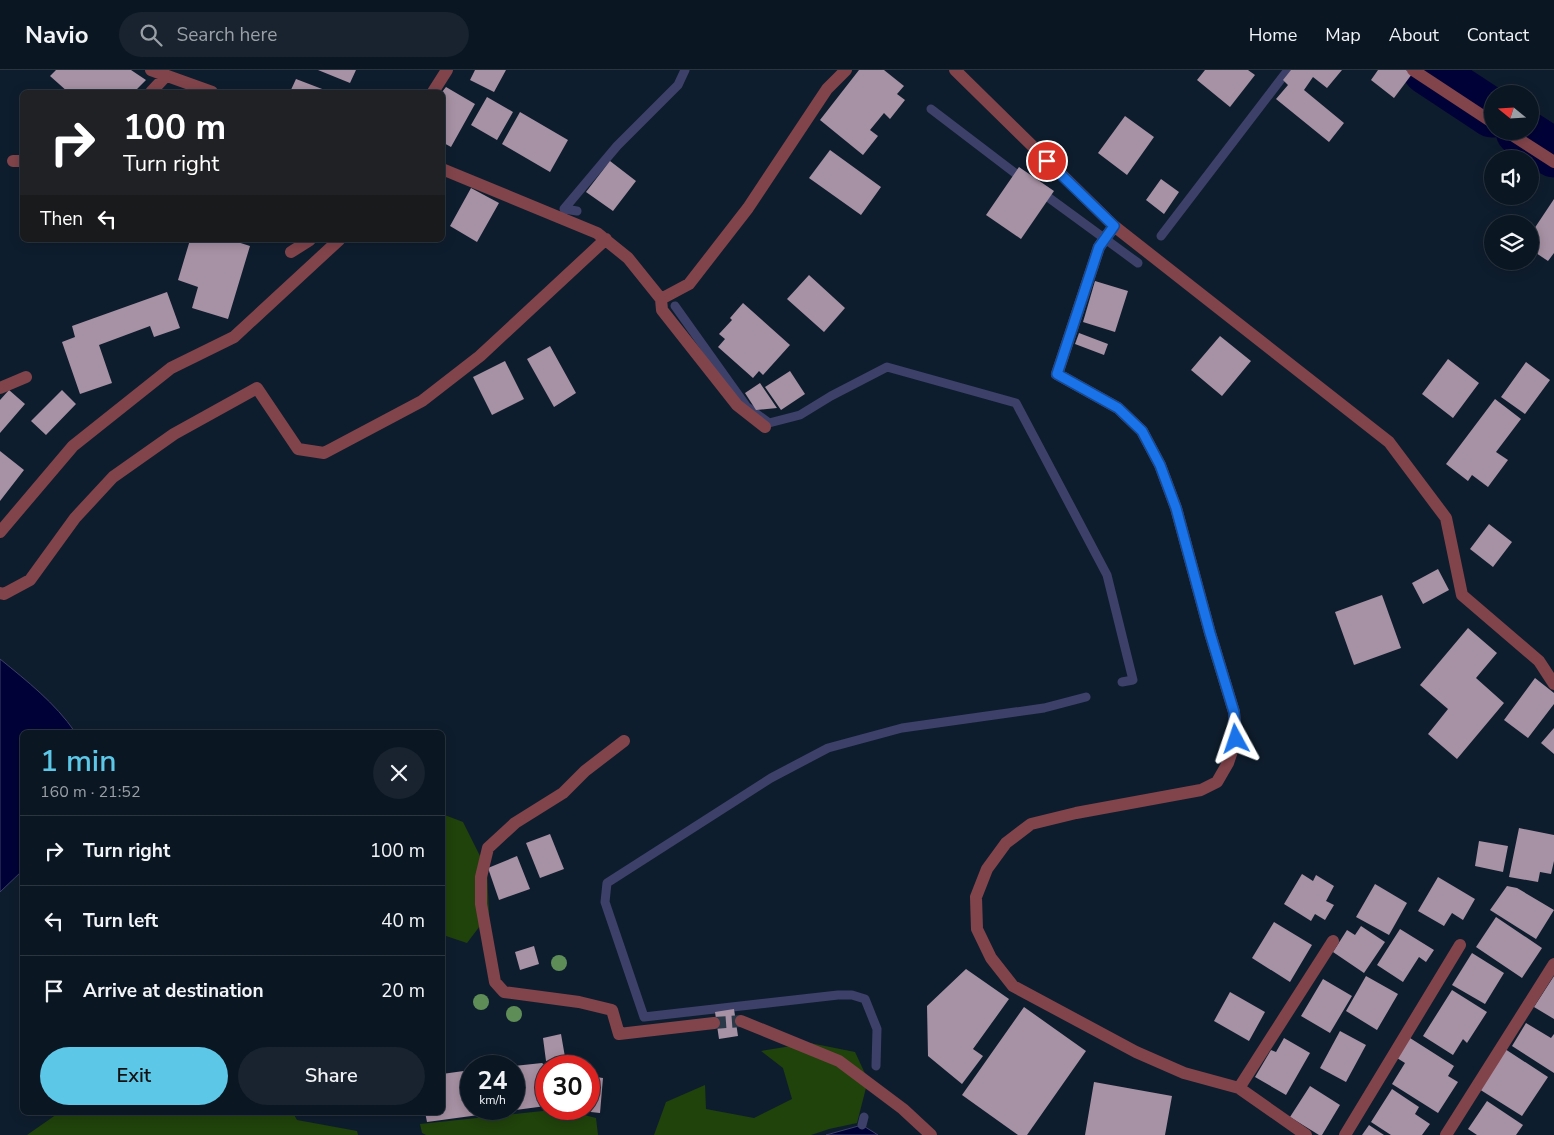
<!DOCTYPE html>
<meta charset="utf-8">
<style>
:root{--surface:#0a1622;--page:#18232f;--text:#f1f3f6;--muted:#999fa5;--line:#2a3540;--accent:#5dc7e8}
body{margin:0;font-family:"Nunito Sans",sans-serif;background:var(--page);color:var(--text);height:100vh;display:flex;flex-direction:column;font-size:19px;white-space:nowrap}
*{box-sizing:border-box;margin:0}
p{font-size:16px;color:var(--muted)}
.icon{flex:none;width:28px;height:28px;fill:none;stroke:currentColor;stroke-width:2;stroke-linecap:round;stroke-linejoin:round}
.map{position:relative;flex:1;overflow:hidden}
.sheet{position:absolute;left:20px;top:660px;width:425px;height:385px;display:flex;flex-direction:column;background:var(--surface);border-radius:8px;box-shadow:0 2px 12px #0003,0 0 0 1px var(--line)}
.sheet>*{flex:none}
.banner{position:absolute;left:20px;top:20px;width:425px;height:152px;border-radius:8px;box-shadow:0 2px 12px #0003,0 0 0 1px var(--line);background:#202124;color:#fff;overflow:hidden}
.needle{width:32px;rotate:288deg}
.controls{position:absolute;left:1484px;top:15px;display:grid;gap:10px}
.controls a{display:grid;place-items:center;width:55px;height:55px;border-radius:50%;background:var(--surface);box-shadow:0 2px 12px #0003,0 0 0 1px var(--line);font-size:25px}
.speed{position:absolute;left:460px;top:985px;display:flex;gap:10px;font-size:25px;font-weight:700;text-align:center}
.speed>*{display:grid;place-content:center;width:65px;height:65px;border-radius:50%;background:var(--surface);box-shadow:0 2px 12px #0003,0 0 0 1px var(--line);line-height:1}
.speed small{font-size:12px;font-weight:400}
.speed .limit{border:8px solid #d22;background:#fff;color:#111}
.pin{position:absolute;display:grid;place-items:center;width:42px;height:42px;color:#fff;margin:-21px;border:2px solid #fff;border-radius:50%;box-shadow:0 1px 5px #0007}
.me{position:absolute;width:55px;margin:-28px;rotate:355deg;stroke-linejoin:round;filter:drop-shadow(0 0 4px #0008)}
.turn{display:flex;align-items:center;gap:18px;height:105px;padding:0 20px;font-size:22px}
.turn .icon{width:65px;height:65px;stroke-width:2.5}
.turn b{display:block;font-size:35px;line-height:42px}
.then{display:flex;align-items:center;height:48px;padding:0 20px;background:#0003;gap:10px;font-size:19px}
.round{display:grid;place-items:center;flex:none;width:52px;height:52px;border-radius:26px;background:var(--page)}
.head{display:flex;align-items:center;justify-content:space-between;height:85px;padding:0 20px}
h1{font-size:30px;font-weight:600;line-height:38px;color:var(--accent)}
.button{display:flex;gap:10px;margin-top:auto;padding:10px 20px}
.button a{flex:1;height:58px;border-radius:30px;background:var(--accent);color:#111;font-size:20px;font-weight:600;line-height:58px;text-align:center}
.button a+a{background:var(--page);color:var(--text)}
ul{padding:0;list-style:none}
li{display:flex;align-items:center;gap:15px;height:70px;padding:0 20px;border-top:1px solid var(--line)}
li div{flex:1}
li b{display:block;font-size:19px}
li em{font-style:normal}
header{display:flex;align-items:center;gap:30px;box-sizing:border-box;height:70px;padding:0 25px;background:var(--surface);border-bottom:1px solid var(--line)}
header strong{font-size:24px}
nav{display:flex;gap:28px;margin-inline-start:auto;font-size:18px}
.search{width:350px;height:45px;background:var(--page);display:flex;align-items:center;gap:12px;box-sizing:border-box;padding:0 18px;border-radius:28px;color:var(--muted);font-size:19px}
.map>svg:first-child{display:block}
</style>
<header>
<strong>Navio</strong>
<div class="search"><svg class="icon" aria-label="search" viewBox="0 0 24 24"><circle cx="10" cy="10" r="6"/><path d="M15 15l6 6"/></svg>Search here</div>
<nav><a>Home</a><a>Map</a><a>About</a><a>Contact</a></nav>
</header>
<div class="map">
<svg width="1554" height="1065" viewBox="0 0 1554 1065">
<rect width="100%" height="100%" fill="#0e1d2d"/>
<!-- green -->
<path fill="#20420b" d="M442,744L463,752L487,800L489,844L467,873L443,865Z
M810,973L855,982L868,1010L857,1053L829,1059L811,1065H654L666,1032L705,1015L706,1039L754,1048L792,1029L783,998L761,981Z
M561,1039L596,1048L598,1065H426L422,1063L420,1054Z
M60,1042L293,1043L297,1050L357,1061L358,1065H27Z"/>
<!-- water -->
<path fill="#000237" stroke="#3d4169" d="M0,589C27,611 55,633 75,662H22V801L0,822Z
M862,1055L878,1065H826Z"/>
<g fill="none" stroke-linecap="round" stroke-linejoin="round">
<!-- stream -->
<path stroke="#3d4169" stroke-width="9" d="M931,39L1024,110
M1041,122L1138,193
M577,141L564,139L617,76L678,15L685,0
M1161,166L1288,0
M675,236L747,337L769,353L800,345L831,326L887,297L1016,333L1107,505L1133,610L1122,612
M876,996L877,959L865,929L852,925H838L644,947L605,832L607,813L771,708L828,678L902,658L1044,638L1086,627
M862,1055L864,1047"/>
<!-- river -->
<path stroke="#000237" stroke-width="49" d="M1427,0L1492,43
M1520,61L1554,83"/>
</g>
<!-- building -->
<path fill="#a791a4" d="M56,0H131L146,10L134,22H68L50,6Z
M318,0H356L350,13Z
M475,0H506L494,22L470,10Z
M859,0H884L904,16L897,24L905,30L890,49L884,43L870,60L878,66L863,85L820,50Z
M1205,0H1248L1255,5L1230,37L1197,10Z
M1291,0H1342L1327,18L1313,7L1304,20L1344,53L1329,72L1276,29L1288,15L1283,10Z
M1378,0H1406L1412,4L1394,28L1371,10Z
M296,9L330,22H290Z
M446,17L475,34L451,77L442,72V22Z
M487,27L513,42L497,70L471,55Z
M520,42L568,70L550,102L502,74Z
M1125,46L1154,67L1127,105L1098,83Z
M830,80L881,117L861,145L809,108Z
M610,91L636,111L613,141L586,122Z
M1019,97L1054,121L1021,169L986,145Z
M1161,109L1179,122L1164,144L1146,130Z
M471,118L499,133L477,172L450,156Z
M1554,129V183L1548,191L1530,179V165Z
M190,170H231L250,176L228,249L192,238L198,217L178,210Z
M809,205L845,238L824,262L787,229Z
M1095,211L1128,221L1115,262L1083,252Z
M167,222L180,258L154,267L150,256L99,275L112,313L80,324L62,272L75,267L72,256Z
M743,233L790,275L763,305L759,301L753,308L718,277L725,269L719,264L732,250L730,248Z
M1079,263L1108,274L1104,285L1075,274Z
M1220,266L1251,291L1222,326L1191,300Z
M550,276L576,323L554,337L527,289Z
M1448,289L1479,313L1453,348L1422,324Z
M505,291L524,329L492,345L473,307Z
M1526,292L1550,310L1525,344L1501,327Z
M790,301L805,324L781,340L765,317Z
M760,313L777,338L756,340L745,323Z
M9,320L25,334L0,363V330Z
M62,320L76,334L46,365L31,351Z
M1495,329L1521,349L1496,382L1508,390L1488,417L1472,405L1468,411L1446,394Z
M0,381L24,400L0,431Z
M1489,454L1512,472L1493,497L1470,479Z
M1438,499L1449,520L1423,534L1412,513Z
M1382,525L1401,578L1354,595L1335,542Z
M1468,558L1497,583L1476,608L1504,633L1457,689L1428,664L1448,639L1420,615Z
M1535,608L1554,623V634L1528,668L1504,650Z
M1554,658V684L1541,673Z
M1519,758L1554,765V791L1551,804L1540,802L1538,812L1509,807Z
M550,764L564,799L540,808L526,773Z
M1479,771L1508,776L1503,802L1475,796Z
M517,786L530,819L499,830L488,798Z
M1302,804L1313,811L1316,805L1334,816L1326,831L1334,835L1325,850L1315,844L1311,851L1284,834Z
M1438,807L1475,829L1463,850L1452,843L1444,856L1418,841Z
M1375,814L1407,833L1389,865L1356,847Z
M1507,816L1517,818L1554,840L1536,869L1490,840Z
M1496,847L1542,878L1522,908L1476,877Z
M1274,852L1312,875L1290,912L1252,888Z
M1361,856L1385,872L1364,903L1333,882L1347,860L1355,865Z
M1400,859L1434,880L1426,892L1419,887L1403,912L1377,895Z
M534,876L539,894L520,900L515,882Z
M1472,883L1504,903L1485,934L1452,915Z
M966,899L1009,929L973,979L983,986L962,1014L928,986L927,936Z
M1366,906L1398,924L1377,960L1346,941Z
M1554,906V949L1534,937Z
M1323,909L1352,926L1330,963L1301,946Z
M1452,920L1487,942L1467,973L1463,969L1453,985L1423,966Z
M1230,922L1265,942L1249,971L1214,951Z
M1024,937L1086,981L1027,1065H1018L962,1025Z
M734,939L738,966L719,969L715,942Z
M1526,953L1551,968L1554,964V1003L1512,976Z
M1340,961L1366,975L1346,1012L1320,998Z
M561,964L565,987L546,991L543,968Z
M1284,968L1310,983L1286,1025L1255,1007L1271,980L1276,982Z
M1410,968L1454,996L1448,1006L1458,1012L1438,1043L1392,1014L1405,993L1397,988Z
M1505,979L1548,1007L1522,1046L1479,1019Z
M542,993L546,996V1036L427,1052L425,1042H442V1004L471,1000V1039H514V996Z
M589,1006L603,1008L600,1043L581,1041V1039H589Z
M1094,1012L1172,1026L1165,1065H1085Z
M1310,1016L1340,1035L1322,1065H1319L1290,1047Z
M1392,1019L1419,1037L1415,1044L1430,1054L1422,1065H1391L1371,1052Z
M1487,1031L1523,1055L1516,1065H1477L1468,1059Z
M1369,1055L1384,1065H1362Z"/>
<g fill="none" stroke-linecap="round" stroke-linejoin="round">
<!-- minor-tunnel -->
<path stroke="#2a3848" stroke-width="12" stroke-dasharray="12 6" stroke-linecap="butt" d="M714,953L741,951"/>
<!-- minor -->
<path stroke="#82444b" stroke-width="12" d="M151,0L212,22
M955,0L1114,156L1389,372L1446,448L1462,525L1539,591L1554,614
M1413,0L1492,52
M151,22L166,6
M433,22L447,0
M1506,61L1554,92
M13,91H22
M442,99L597,163L628,188L661,229L662,240L737,335L765,357
M1114,156L1099,177L1057,304L1118,338L1142,361L1160,395L1176,438L1210,563L1234,642L1236,669L1228,693L1217,712L1201,720L1076,743L1031,754L1006,773L987,799L976,827L977,859L991,888L1013,916L1136,982L1184,1003L1239,1018L1306,1065
M291,182L310,170
M661,229L689,214L748,138L827,19L846,0
M0,318L26,307
M0,462L73,376L171,298L234,267L339,170
M0,523L4,524L30,510L75,448L113,407L174,364L257,318L298,379L324,383L422,331L480,286L606,169
M624,671L585,701L563,723L515,753L488,778L481,807V834L495,912L504,922L579,932L612,940L619,964L714,953
M741,951L839,991L903,1039L931,1065
M1239,1018L1333,871
M1345,1065L1460,875
M1446,1065L1554,894"/>
</g>
<!-- trees -->
<g fill="#5e8d58">
<circle cx="559" cy="893" r="8"/>
<circle cx="481" cy="932" r="8"/>
<circle cx="514" cy="944" r="8"/>
</g>
<g fill="none" stroke-linecap="round" stroke-linejoin="round">
<defs>
<path id="route" d="M1047,91L1114,156L1099,177L1057,304L1118,338L1142,361L1160,395L1176,438L1210,563L1234,642L1236,669"/>
</defs>
<!-- route casing -->
<use href="#route" stroke="#114b97" stroke-width="12"/>
<!-- route -->
<use href="#route" stroke="#1a73e8" stroke-width="9"/>
</g>
</svg>
<div class="controls">
<a><svg class="needle" viewBox="-14 -14 28 28"><path d="M0-13l5 13h-10z" fill="#e53935"/><path d="M0 13l5-13h-10z" fill="#999fa5"/></svg></a>
<a><svg class="icon" aria-label="sound" viewBox="0 0 24 24"><path d="M4 9h4l5-4v14l-5-4H4zM17 9q2 3 0 6"/></svg></a>
<a><svg class="icon" aria-label="layers" viewBox="0 0 24 24"><path d="M12 4l9 5-9 5-9-5zM3 14l9 5 9-5"/></svg></a>
</div>
<div class="speed"><div>24<small>km/h</small></div><div class="limit">30</div></div>
<div class="pin" style="left:1047px;top:91px;background:#d93025"><svg class="icon" aria-label="arrive" viewBox="0 0 24 24"><path d="M6 21V4h12l-3 4 3 4H6"/></svg></div>
<svg class="me" style="left:1236px;top:669px" viewBox="-20 -20 40 40"><path d="M0-17L14 15 0 8-14 15z" fill="#1a73e8" stroke="#fff" stroke-width="4"/></svg>
<div class="banner">
<div class="turn"><svg class="icon" aria-label="right" viewBox="0 0 24 24"><path d="M7 20v-9h11M14 6l5 5-5 5"/></svg><div><b>100 m</b>Turn right</div></div>
<div class="then">Then<svg class="icon" aria-label="left" viewBox="0 0 24 24"><path d="M17 20v-9H6M10 6l-5 5 5 5"/></svg></div>
</div>
<section class="sheet">
<div class="head"><div><h1>1 min</h1><p>160 m · 21:52</p></div><a class="round"><svg class="icon" aria-label="close" viewBox="0 0 24 24"><path d="M6 6l12 12M18 6L6 18"/></svg></a></div>
<ul>
<li><svg class="icon" aria-label="right" viewBox="0 0 24 24"><path d="M7 20v-9h11M14 6l5 5-5 5"/></svg><div><b>Turn right</b></div><em>100 m</em></li>
<li><svg class="icon" aria-label="left" viewBox="0 0 24 24"><path d="M17 20v-9H6M10 6l-5 5 5 5"/></svg><div><b>Turn left</b></div><em>40 m</em></li>
<li><svg class="icon" aria-label="arrive" viewBox="0 0 24 24"><path d="M6 21V4h12l-3 4 3 4H6"/></svg><div><b>Arrive at destination</b></div><em>20 m</em></li>
</ul>
<div class="button"><a>Exit</a><a>Share</a></div>
</section>
</div>
